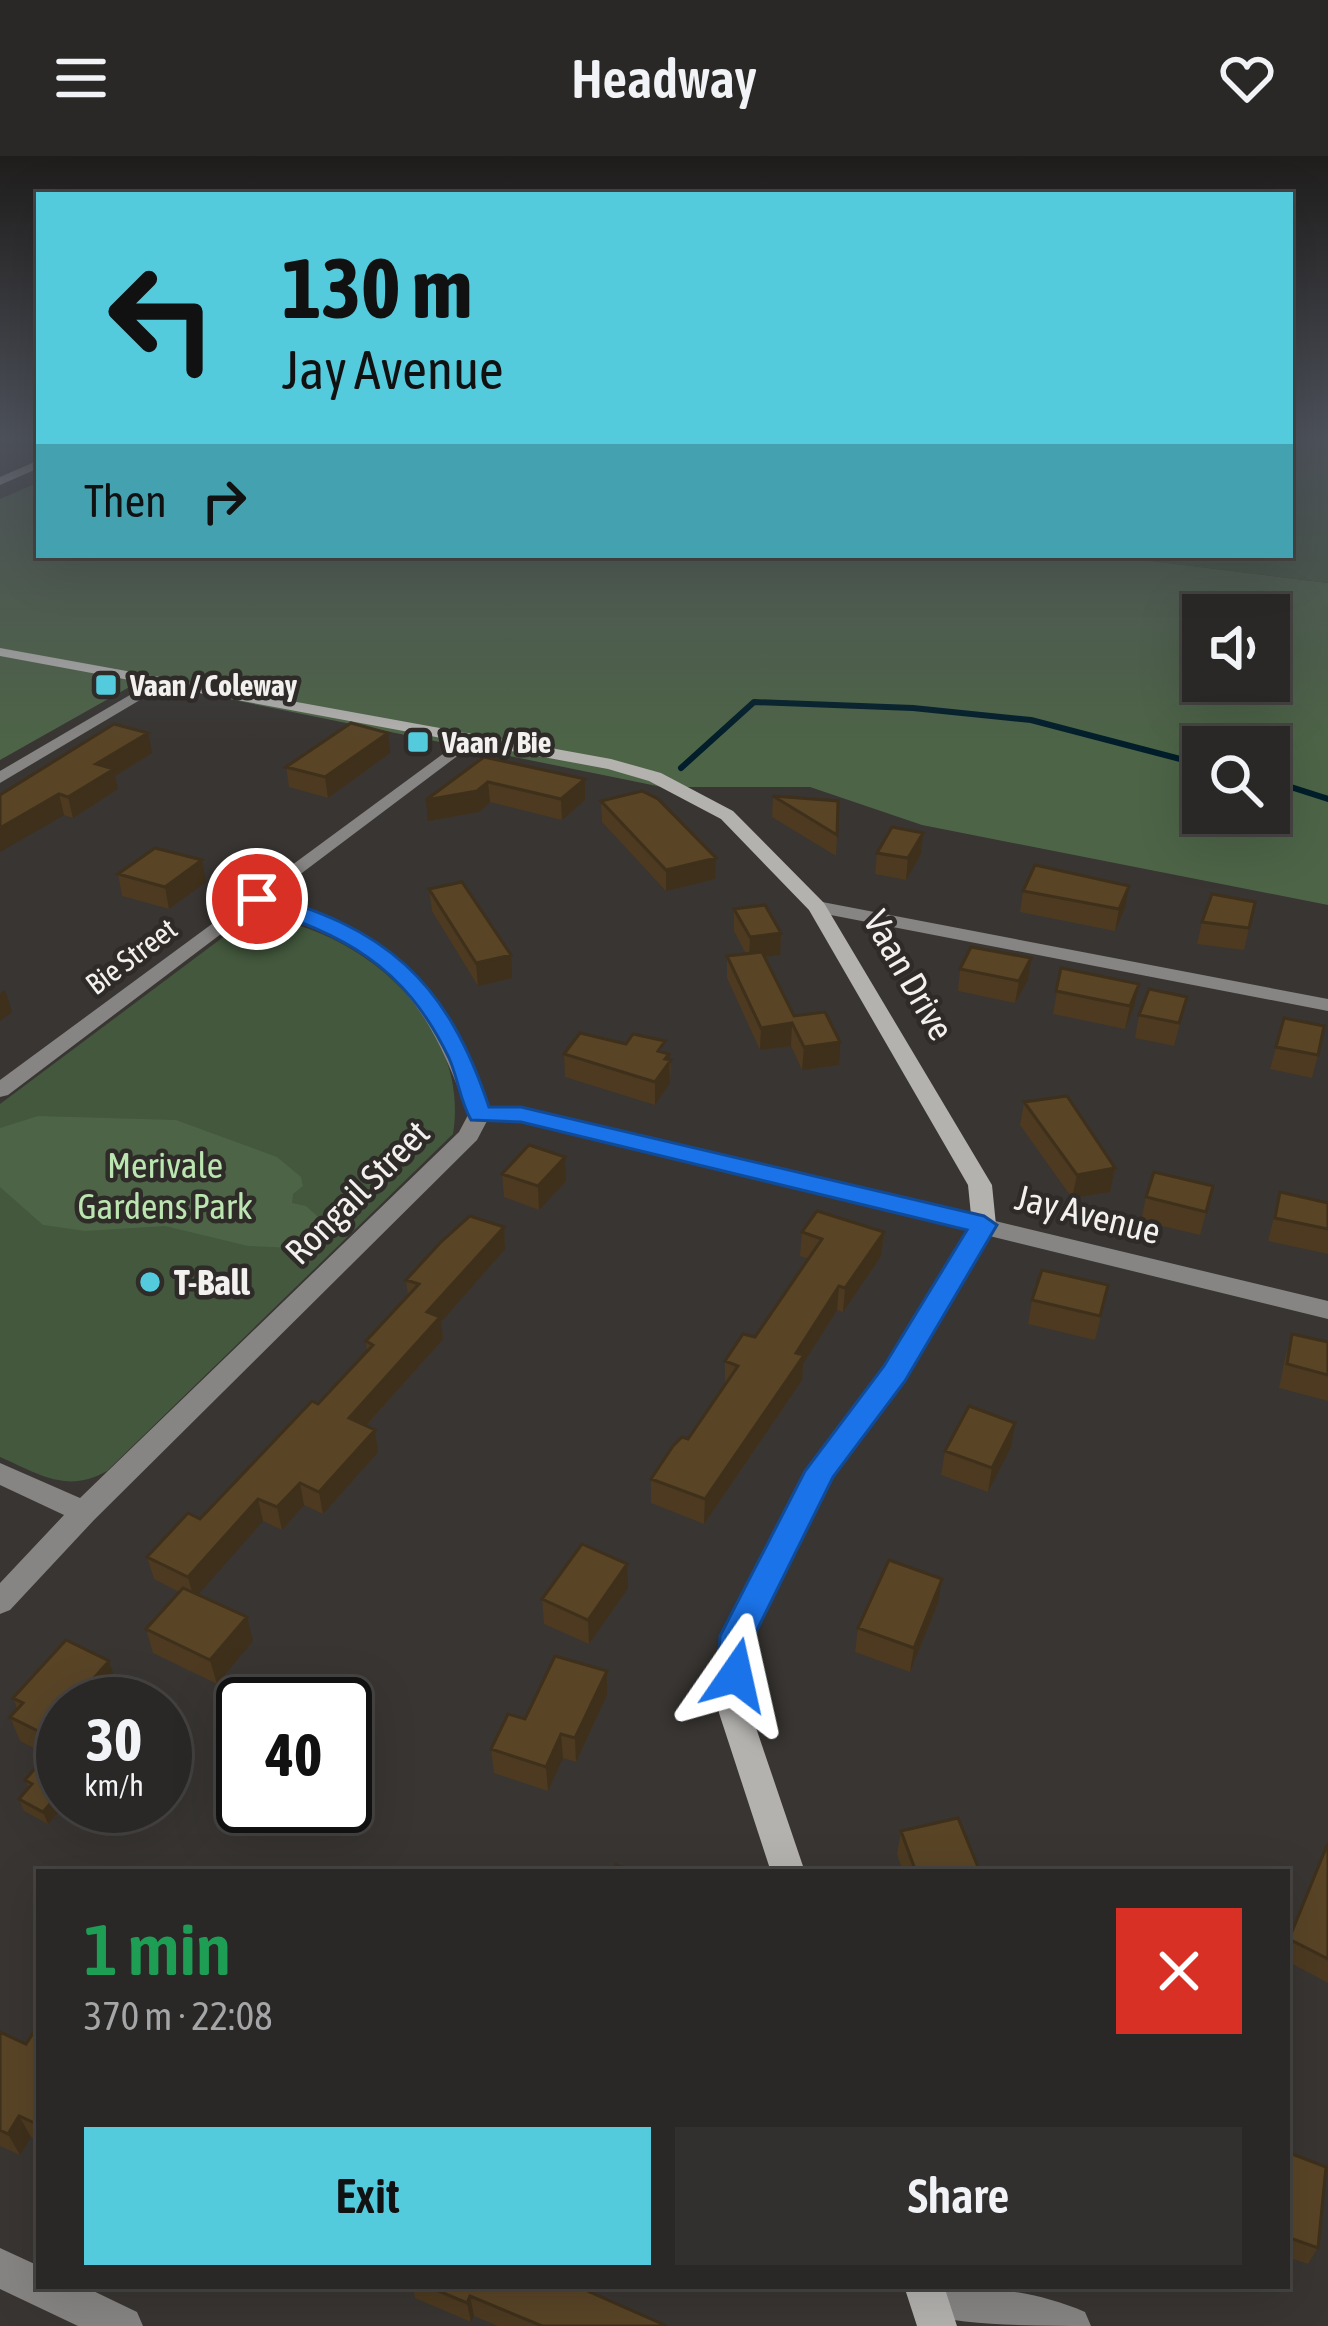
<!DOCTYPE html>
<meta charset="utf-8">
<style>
:root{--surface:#2a2826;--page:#32302e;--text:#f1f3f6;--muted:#a5a6a7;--line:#464443;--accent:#54cadd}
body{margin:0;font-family:"Asap Condensed",sans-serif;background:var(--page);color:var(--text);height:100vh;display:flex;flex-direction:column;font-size:45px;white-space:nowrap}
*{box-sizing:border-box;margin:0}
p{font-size:39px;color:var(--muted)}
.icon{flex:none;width:66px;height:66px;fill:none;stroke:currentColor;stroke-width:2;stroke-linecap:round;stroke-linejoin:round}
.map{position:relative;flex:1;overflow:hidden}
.panel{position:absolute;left:36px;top:1713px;width:1254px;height:420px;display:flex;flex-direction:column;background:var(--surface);border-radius:0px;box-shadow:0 12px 48px #0002,0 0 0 3px var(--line)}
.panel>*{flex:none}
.banner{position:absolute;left:36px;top:36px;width:1257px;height:366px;border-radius:0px;box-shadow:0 12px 48px #0002,0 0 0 3px var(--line);background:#54cadd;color:#111;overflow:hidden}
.fabs{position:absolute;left:1182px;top:438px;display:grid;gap:24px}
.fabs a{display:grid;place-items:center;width:108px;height:108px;border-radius:0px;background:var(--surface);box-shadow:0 12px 48px #0002,0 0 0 3px var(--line);font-size:60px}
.speed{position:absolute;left:36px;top:1521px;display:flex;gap:24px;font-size:60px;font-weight:700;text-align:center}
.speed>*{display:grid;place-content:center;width:156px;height:156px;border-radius:50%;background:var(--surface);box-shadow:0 12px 48px #0002,0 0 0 3px var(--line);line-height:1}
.speed small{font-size:30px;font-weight:400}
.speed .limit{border:6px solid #111;border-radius:18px;background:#fff;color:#111}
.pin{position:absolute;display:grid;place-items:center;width:102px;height:102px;color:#fff;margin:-51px;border:6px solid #fff;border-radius:50%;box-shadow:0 3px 12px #0007}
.me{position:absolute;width:132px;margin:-66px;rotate:11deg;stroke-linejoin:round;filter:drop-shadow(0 0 9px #0008)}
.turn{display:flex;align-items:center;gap:42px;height:252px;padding:0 48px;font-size:54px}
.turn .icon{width:156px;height:156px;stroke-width:2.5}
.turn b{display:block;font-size:84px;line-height:102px}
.then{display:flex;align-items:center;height:114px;padding:0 48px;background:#0003;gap:24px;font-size:45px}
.round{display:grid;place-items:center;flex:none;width:126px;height:126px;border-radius:0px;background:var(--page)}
.headline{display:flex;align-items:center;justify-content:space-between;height:204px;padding:0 48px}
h1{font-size:72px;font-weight:600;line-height:90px;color:#1e9e55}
.cta{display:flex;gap:24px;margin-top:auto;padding:24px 48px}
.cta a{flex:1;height:138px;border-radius:0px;background:var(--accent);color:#111;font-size:48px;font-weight:600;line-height:138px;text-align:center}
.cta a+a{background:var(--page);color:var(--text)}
header{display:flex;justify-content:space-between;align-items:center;height:156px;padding:0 48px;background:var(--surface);font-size:54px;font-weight:600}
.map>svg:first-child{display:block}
</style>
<header><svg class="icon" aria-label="menu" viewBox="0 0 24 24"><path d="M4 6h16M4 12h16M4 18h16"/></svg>Headway<svg class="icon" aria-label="heart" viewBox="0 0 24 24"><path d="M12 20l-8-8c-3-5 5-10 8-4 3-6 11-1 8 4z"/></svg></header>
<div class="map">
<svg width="1328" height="2170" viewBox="0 0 1328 2170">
<rect width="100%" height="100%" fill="#383532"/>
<!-- green -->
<path fill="#43583d" d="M1290,283L1328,288V427L1104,399H1290Z
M262,762C363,773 471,869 453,978L107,1315C67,1338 39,1318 0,1301V948L238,770Z"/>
<!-- forest -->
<path fill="#4d6447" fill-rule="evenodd" d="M39,326V399H1103L1328,427V749L922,669L810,631H662L140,525L0,604V343ZM1203,459H1269V525H1203ZM1203,591H1269V657H1203Z
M38,960L176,964L277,1001L301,1021L303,1030L293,1038L292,1047L306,1050L332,1073L323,1082L295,1092L248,1090L165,1070L85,1075L43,1069L0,1031V972Z"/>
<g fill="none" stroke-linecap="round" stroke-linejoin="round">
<!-- stream -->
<path stroke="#011e2a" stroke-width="6" d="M681,612L754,546L913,552L1031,564L1203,609
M1269,624L1328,643"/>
<!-- street -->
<path fill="#868583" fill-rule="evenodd" d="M159,522L172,525L0,627V615Z
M470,578L478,583L476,586L270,741C396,787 441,824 488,952L521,951L1328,1145V1163L521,965H487L477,984L94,1364L10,1454L0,1458V1427L64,1359L0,1329V1307L80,1342L459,976L468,959C423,831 385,796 258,750L8,939L0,941V924Z
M817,745L1328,843V855L810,755L808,751Z
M0,2092L39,2110V2130H83L137,2156L143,2170H78L0,2133Z
M914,2130C975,2130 1029,2132 1085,2156L1091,2170C1035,2170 968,2170 915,2157L909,2143Z"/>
<!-- secondary -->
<path fill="#b3b2af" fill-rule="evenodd" d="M39,304V312L0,329V321Z
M0,492L611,603L661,617L733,655L824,747L992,1029L996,1069L903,1225L831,1321L752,1480L751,1557L805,1716H771L719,1557L722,1480L810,1308L885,1211L972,1069L968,1029L809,754L721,663L649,625L608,613L0,500Z
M904,2130H944L957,2170H917Z"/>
</g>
<!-- wall -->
<path fill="#4d3a21" d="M152,597L115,620L118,633L73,662L0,639Z
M390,597L328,642L289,631L286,611Z
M484,601L585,623V644L562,664L490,646L479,656L428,665Z
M773,640L837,679L836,700L772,661Z
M601,645L716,702L715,723L666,735L602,666Z
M923,677L921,698L906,724L875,718L877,697Z
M118,718L206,726L169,753L122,740Z
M1129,730L1125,752L1115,775L1020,756L1023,735Z
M429,733L512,822L478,830L432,755Z
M1255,746L1244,794L1197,788L1202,766Z
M734,753L781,777L780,799L765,801L794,860L839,909L802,914L791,890L760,894L727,822V800L746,798L734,775Z
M1031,802L1028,824L1015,847L958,835L960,813Z
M1061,812L1139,828L1134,851L1125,873L1053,858Z
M1187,841L1174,890L1135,882L1139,859Z
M1284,862L1318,899L1312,922L1270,913Z
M665,897L671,904L670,927L655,949L565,921L564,898Z
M1024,946L1115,1012L1110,1036L1072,1042L1020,969Z
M502,1018L566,1025L539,1054L504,1041Z
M1213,1030L1200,1079L1141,1065L1146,1041Z
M1280,1036L1328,1047V1098L1268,1085Z
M504,1071L505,1093L441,1166L443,1183L366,1270L375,1274L378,1296L323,1358L304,1349L282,1374L263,1365L198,1438L253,1485L217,1528L153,1497L146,1473L179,1436L154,1423L147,1401L200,1363L318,1248L367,1196L366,1185L408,1140L406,1124Z
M802,1076H884L881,1100L843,1156L837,1154L803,1208L802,1224L704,1368L651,1347V1323L688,1283L725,1230V1205L755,1181L809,1103L800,1100Z
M1032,1144L1103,1153L1095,1184L1028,1168Z
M1292,1178L1328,1186V1245L1279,1232L1285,1202Z
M1011,1291L988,1336L941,1319L945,1295Z
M628,1432L589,1488L544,1468L542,1443Z
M938,1447L910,1516L855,1496L858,1472Z
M117,1529L101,1548H63V1650H79L72,1658L62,1652L48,1668L24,1655L19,1643L29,1632L25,1624L47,1599L20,1585L10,1561L17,1553L13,1542Z
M607,1539L576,1606L563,1602L548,1635L494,1617L491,1593L525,1563Z
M901,1675L980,1716H903L897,1698Z
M1328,1685V1827L1287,1805V1785Z
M39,1868V1985L31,1981L20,1999L0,1990V1876L26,1888Z
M1287,1996L1318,2092L1308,2108L1287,2101Z
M407,2130H576L667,2170H498L474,2160L471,2166L415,2142L413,2132Z"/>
<!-- shaded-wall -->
<path fill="#3e301b" d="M148,577L152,597L115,620L118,633L73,662L68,641L96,608Z
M388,577L390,597L328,642L325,621Z
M585,623V644L562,664L561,643Z
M488,626L490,646L479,656L428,665L426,644Z
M59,638L64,659L0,696V672Z
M923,677L921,698L906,724L908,702Z
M716,702L715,723L666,735V714Z
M202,704L206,726L169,753L165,731Z
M1129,730L1125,752L1115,775L1119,753Z
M781,777L780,799L749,803L750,781Z
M511,799L512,822L478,830L476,807Z
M1031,802L1028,824L1015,847L1019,825Z
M1139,828L1134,851L1125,873L1130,850Z
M5,834L12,856L0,865V838Z
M792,867L791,890L760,894L761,872Z
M840,886L839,909L802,914L804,891Z
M669,898L670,927L655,949V926Z
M565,1001L566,1025L539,1054L538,1030Z
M1115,1012L1110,1036L1072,1042L1077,1019Z
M504,1071L505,1093L441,1166L443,1183L353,1284L349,1262L427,1156Z
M884,1076L881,1100L843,1156L845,1132Z
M839,1130L837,1154L803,1208L802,1224L704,1368L705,1343Z
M1015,1267L1011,1291L988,1336L992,1312Z
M375,1274L378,1296L323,1358L319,1336Z
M300,1327L304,1349L282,1374L277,1351Z
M258,1343L263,1365L194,1443L188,1421Z
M627,1408L628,1432L589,1488L588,1464Z
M942,1423L938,1447L910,1516L914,1492Z
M247,1461L253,1485L217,1528L210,1504Z
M109,1505L117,1529L101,1548H71Z
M607,1515V1539L576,1606L575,1582Z
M63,1557V1591L53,1602L44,1578Z
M561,1578L563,1602L548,1635L546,1611Z
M57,1640L62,1652L48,1668L43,1656Z
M19,1960L31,1981L20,1999L8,1978Z
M470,2140L474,2160L471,2166L467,2147Z"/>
<!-- building -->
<path fill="#594426" stroke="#3e301b" stroke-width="3" d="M351,567L388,577L325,621L286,611Z
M114,568L148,577L96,608L114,613L68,641L59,638L0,672V639Z
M484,601L585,623L561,643L488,626L477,635L426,644Z
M642,635L658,643L716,702L666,714L601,645Z
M773,640L838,645L837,679Z
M892,671L923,677L908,702L877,697Z
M155,692L202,704L165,731L118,718Z
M1035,709L1129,730L1119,753L1023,735Z
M462,726L511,799L476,807L429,733Z
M1212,738L1255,746L1249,772L1202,766Z
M765,749L781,777L750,781L734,753Z
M971,791L1031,802L1019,825L960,813Z
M762,796L794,860L825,856L840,886L804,891L792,867L761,872L727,800Z
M1061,812L1139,828L1130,850L1056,835Z
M1149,833L1187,841L1179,867L1139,859Z
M1284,862L1324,870L1318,899L1276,891Z
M580,877L626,888L633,878L665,885L658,895L669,898L665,903L671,904L655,926L564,898Z
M1067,940L1115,1012L1077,1019L1024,946Z
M529,989L565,1001L538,1030L502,1018Z
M1154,1016L1213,1030L1206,1056L1146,1041Z
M1280,1036L1328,1047V1073L1275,1062Z
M817,1055L884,1076L845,1132L839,1130L796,1197L804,1199L705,1343L651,1323L673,1290L682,1281L688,1283L738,1210L725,1205L743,1178L755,1181L822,1083L802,1076Z
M470,1060L504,1071L427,1156L440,1161L349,1262L375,1274L319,1336L300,1327L277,1351L258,1343L188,1421L147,1401L188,1357L200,1363L312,1245L318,1248L373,1189L366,1185L419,1128L406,1124L440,1087Z
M1042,1114L1108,1129L1100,1160L1032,1144Z
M1292,1178L1328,1186V1219L1287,1208Z
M969,1250L1015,1267L992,1312L945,1295Z
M582,1388L627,1408L588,1464L542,1443Z
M889,1404L942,1423L914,1492L858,1472Z
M183,1432L247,1461L210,1504L146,1473Z
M66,1484L109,1505L71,1548H63V1557L44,1578L10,1561L23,1547L13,1542Z
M555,1500L607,1515L575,1582L561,1578L546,1611L491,1593L508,1558L525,1563Z
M57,1587L63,1590V1644L57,1640L43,1656L19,1643L32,1628L25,1624Z
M958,1662L980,1716H916L901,1675Z
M1328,1687V1803L1289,1783Z
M616,1709L635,1716H613Z
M39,1868V1969L19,1960L8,1978L0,1974V1876L26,1888Z
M1287,1996L1326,2011L1318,2092L1287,2081Z
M427,2130H576L667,2170H542L470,2140L467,2147Z"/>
<!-- sky -->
<linearGradient id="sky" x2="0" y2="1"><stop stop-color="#1f1d1c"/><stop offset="0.48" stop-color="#4d515a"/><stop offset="1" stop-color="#4d515a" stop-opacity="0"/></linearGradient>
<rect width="1328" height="586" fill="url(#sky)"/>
<!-- route -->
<path fill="#1a73e8" stroke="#114b97" stroke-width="3" d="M257,737C385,770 447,824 489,951H521L984,1060L997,1069L905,1225L833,1321L754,1480L753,1519L748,1529L736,1533L724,1529L718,1519L720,1480L805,1315L884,1210L967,1074L521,966L471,964C460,945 458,922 449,902C403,807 345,780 250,748V739Z"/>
<!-- markers -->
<g fill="#54cadd" stroke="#2e2b28" stroke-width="4.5">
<rect x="94" y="517" width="24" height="24" rx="6"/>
<rect x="406" y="574" width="24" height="24" rx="6"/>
<circle cx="150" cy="1126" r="12"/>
</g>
<g text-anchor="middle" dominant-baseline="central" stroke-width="9" stroke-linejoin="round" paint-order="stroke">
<!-- far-poi labels -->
<g font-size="30" font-weight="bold" fill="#f3f1ef" stroke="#2e2b28" text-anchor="start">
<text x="130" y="529">Vaan / Coleway</text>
<text x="442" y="586">Vaan / Bie</text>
</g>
<!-- far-street labels -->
<g font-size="30" fill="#f3f1ef" stroke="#2e2b28">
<text transform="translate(131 800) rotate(-37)">Bie Street</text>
</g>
<!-- street labels -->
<g font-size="36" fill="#f3f1ef" stroke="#2e2b28">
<text transform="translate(909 819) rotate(60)">Vaan Drive</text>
<text transform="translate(357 1036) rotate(-45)">Rongail Street</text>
<text transform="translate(1088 1058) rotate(14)">Jay Avenue</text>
</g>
<!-- park labels -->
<g font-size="36" fill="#bce6b1" stroke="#2e2b28">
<text x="165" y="1009">Merivale<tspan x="165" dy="41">Gardens Park</tspan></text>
</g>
<!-- poi labels -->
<g font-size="36" font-weight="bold" fill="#f3f1ef" stroke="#2e2b28" text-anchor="start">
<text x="174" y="1126">T-Ball</text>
</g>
</g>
</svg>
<div class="fabs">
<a><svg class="icon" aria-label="sound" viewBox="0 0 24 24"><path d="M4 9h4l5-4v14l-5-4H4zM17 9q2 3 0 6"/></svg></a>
<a><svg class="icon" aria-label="search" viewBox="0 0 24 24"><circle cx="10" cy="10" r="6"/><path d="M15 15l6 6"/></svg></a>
</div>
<div class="speed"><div>30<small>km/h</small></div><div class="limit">40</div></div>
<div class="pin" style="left:257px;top:743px;background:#d93025"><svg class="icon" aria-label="arrive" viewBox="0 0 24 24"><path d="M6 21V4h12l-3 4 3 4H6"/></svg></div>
<svg class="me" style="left:736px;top:1519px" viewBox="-20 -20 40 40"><path d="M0-17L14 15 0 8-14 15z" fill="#1a73e8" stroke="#fff" stroke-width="4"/></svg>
<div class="banner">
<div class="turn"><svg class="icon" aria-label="left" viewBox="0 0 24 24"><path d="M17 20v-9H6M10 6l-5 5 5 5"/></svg><div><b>130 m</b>Jay Avenue</div></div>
<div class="then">Then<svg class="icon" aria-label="right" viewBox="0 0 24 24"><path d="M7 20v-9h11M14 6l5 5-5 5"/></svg></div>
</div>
<section class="panel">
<div class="headline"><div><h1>1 min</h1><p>370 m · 22:08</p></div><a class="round" style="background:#d93025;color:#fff"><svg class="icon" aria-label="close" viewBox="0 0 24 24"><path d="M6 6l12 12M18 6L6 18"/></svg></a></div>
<div class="cta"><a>Exit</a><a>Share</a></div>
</section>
</div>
